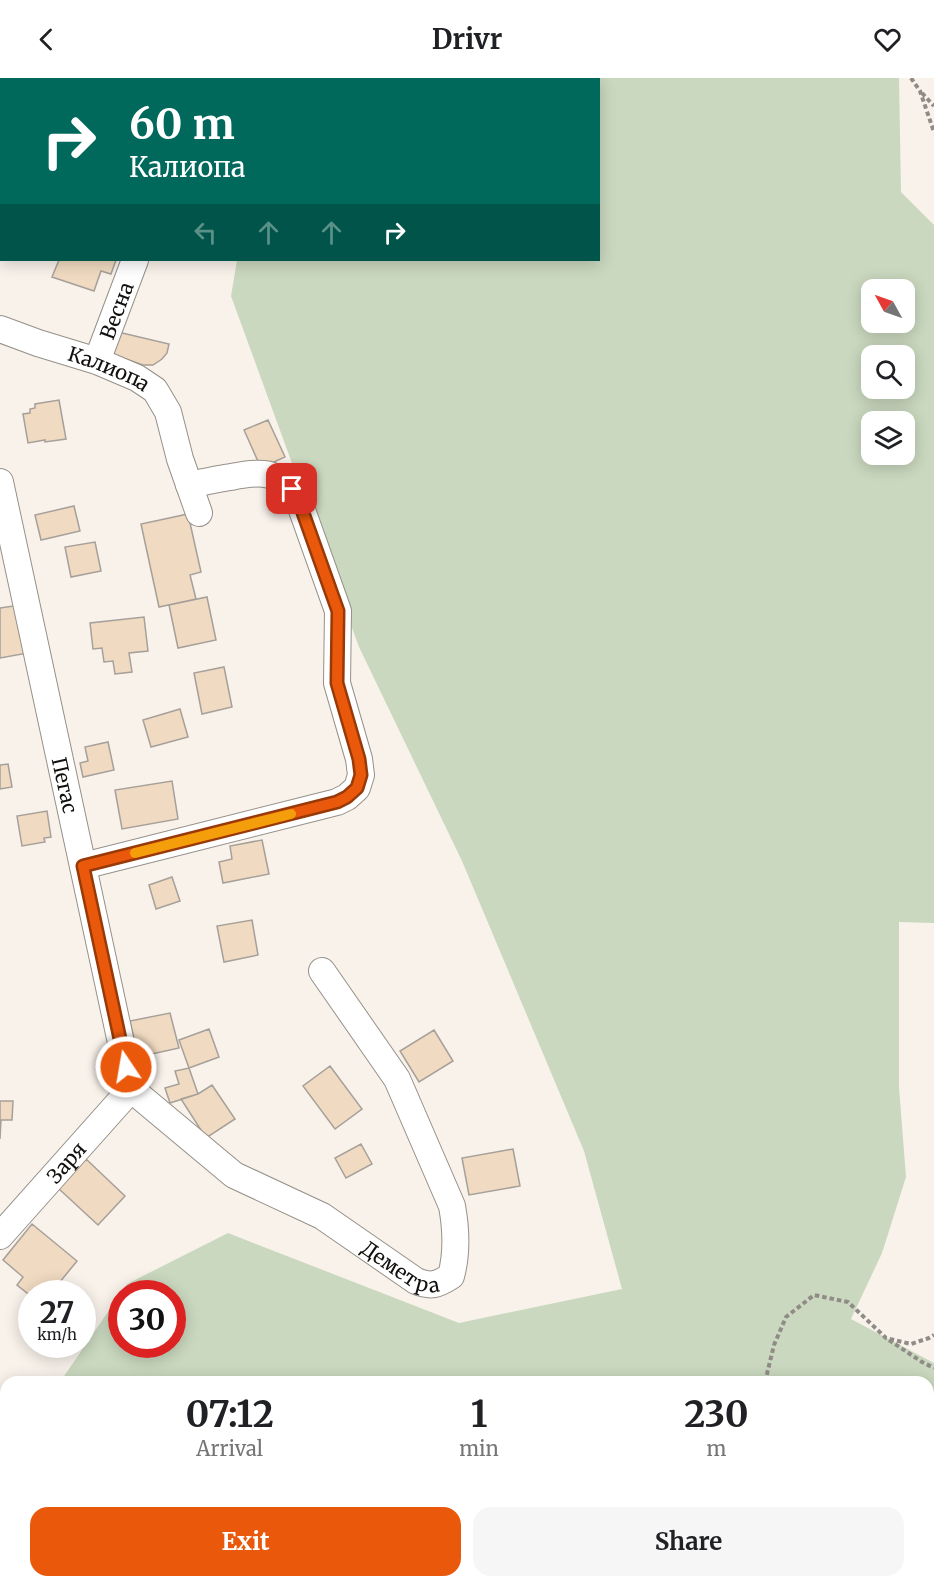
<!DOCTYPE html>
<meta charset="utf-8">
<style>
:root{--surface:#fff;--page:#f6f6f6;--text:#202124;--muted:#757577;--accent:#ea580c}
body{margin:0;font-family:Merriweather,serif;background:var(--page);color:var(--text);height:100vh;display:flex;flex-direction:column;font-size:22px;white-space:nowrap}
*{box-sizing:border-box;margin:0}
p{font-size:20px;color:var(--muted)}
.icon{flex:none;width:33px;height:33px;fill:none;stroke:currentColor;stroke-width:2;stroke-linecap:round;stroke-linejoin:round}
.map{position:relative;flex:1;overflow:hidden}
.details{position:absolute;left:0px;top:1298px;width:934px;height:212px;display:flex;flex-direction:column;background:var(--surface);border-radius:18px 18px 0 0;box-shadow:0 3px 15px #0003}
.details>*{flex:none}
.guide{position:absolute;left:0px;top:0px;width:600px;height:183px;box-shadow:0 3px 15px #0003;background:#00695c;color:#fff;overflow:hidden}
.needle{width:39px;rotate:310deg}
.controls{position:absolute;left:861px;top:201px;display:grid;gap:12px}
.controls a{display:grid;place-items:center;width:54px;height:54px;border-radius:12px;background:var(--surface);box-shadow:0 3px 15px #0003;font-size:30px}
.speed{position:absolute;left:18px;top:1202px;display:flex;gap:12px;font-size:30px;font-weight:700;text-align:center}
.speed>*{display:grid;place-content:center;width:78px;height:78px;border-radius:50%;background:var(--surface);box-shadow:0 3px 15px #0003;line-height:1}
.speed small{font-size:15px;font-weight:400}
.speed .limit{border:9px solid #d22;background:#fff;color:#111}
.pin{position:absolute;display:grid;place-items:center;width:51px;height:51px;color:#fff;margin:-26px;border-radius:12px;box-shadow:0 3px 9px #0006}
.me{position:absolute;width:66px;margin:-33px;rotate:348deg;stroke-linejoin:round;filter:drop-shadow(0 0 4px #0008)}
.turn{display:flex;align-items:center;gap:21px;height:126px;padding:0 30px;font-size:27px}
.turn .icon{width:78px;height:78px;stroke-width:2.5}
.turn b{display:block;font-size:42px;line-height:51px}
.lanes{display:flex;align-items:center;height:57px;padding:0 30px;background:#0003;justify-content:center;gap:30px;direction:ltr}
.lanes .off{opacity:.35}
.eta{display:flex;justify-content:space-evenly;align-items:center;height:102px;text-align:center}
.eta b{font-size:36px;font-weight:700;line-height:42px}
.cta{display:flex;gap:12px;margin-top:auto;padding:12px 30px}
.cta a{flex:1;height:69px;border-radius:18px;background:var(--accent);color:#fff;font-size:24px;font-weight:700;line-height:69px;text-align:center}
.cta a+a{background:var(--page);color:var(--text)}
header{display:flex;justify-content:space-between;align-items:center;height:78px;padding:0 30px;background:var(--surface);font-size:27px;font-weight:700}
.map>svg:first-child{display:block}
</style>
<header><svg class="icon" aria-label="back" viewBox="0 0 24 24"><path d="M15 5l-7 7 7 7"/></svg>Drivr<svg class="icon" aria-label="heart" viewBox="0 0 24 24"><path d="M12 20l-8-8c-3-5 5-10 8-4 3-6 11-1 8 4z"/></svg></header>
<div class="map">
<svg width="934" height="1508" viewBox="0 0 934 1508">
<rect width="100%" height="100%" fill="#f9f2eb"/>
<!-- green -->
<path fill="#cad8bf" fill-rule="evenodd" d="M271,0H899L901,114L934,147V845L899,844V1009L906,1099L882,1175L851,1241L934,1285V1508H243L240,1503H928V1304H60L127,1206L228,1155L459,1245L622,1211L584,1073L462,783L359,569L231,218L237,182H598V2L271,1ZM872,212H904V244H872ZM872,278H904V310H872ZM872,344H904V376H872ZM122,1215H172V1266H122Z
M6,1382V1503H133L126,1508H0V1391Z"/>
<g fill="none" stroke-linecap="round" stroke-linejoin="round">
<!-- stream -->
<path stroke="#738693" stroke-width="8" d="M405,1503L407,1508
M931,1508L934,1502"/>
</g>
<!-- building -->
<path fill="#f0dac1" stroke="#a6a09a" stroke-width="1.5" d="M49,0H92L93,2H50Z
M0,50H2V77H0Z
M59,182H116L111,196L101,193L94,213L52,199Z
M118,254L169,266L167,275L162,281L153,287H143L111,276Z
M59,322L66,361L45,364V362L28,365L23,336L30,335V331L35,330V326Z
M268,342L285,379L261,390L244,352Z
M74,428L80,453L41,462L35,437Z
M188,436L201,494L190,497L196,521L159,529L141,446Z
M95,464L101,493L71,499L65,469Z
M207,519L216,562L178,570L169,527Z
M20,527L28,575L0,580V530Z
M144,539L148,573L129,575L132,594L115,596L113,583L104,584L102,570L93,571L90,545Z
M224,589L232,629L202,636L194,595Z
M180,631L188,659L151,669L143,642Z
M108,664L114,692L83,699L80,685L88,683L85,669Z
M8,686L12,709L0,711V687Z
M172,703L178,741L122,751L115,712Z
M47,733L51,759L44,760L45,764L22,768L17,738Z
M262,762L269,796L223,805L219,784L232,781L230,768Z
M172,799L180,823L156,831L149,807Z
M252,842L258,877L224,884L217,848Z
M170,935L179,970L138,979L130,943Z
M209,951L219,979L189,990L179,962Z
M434,952L453,983L419,1004L400,973Z
M330,988L362,1031L335,1051L303,1008Z
M189,990L198,1016L170,1025L165,1010L179,1006L175,993Z
M212,1007L235,1041L206,1060L181,1021L198,1016Z
M0,1023H13L12,1042H1L0,1061Z
M361,1066L372,1086L346,1100L335,1080Z
M513,1071L520,1108L469,1117L462,1080Z
M86,1081L125,1118L98,1147L58,1110Z
M32,1146L77,1183L51,1215H45L39,1210L35,1215H32V1219L17,1207L23,1199L3,1182Z"/>
<g fill="none" stroke-linecap="round" stroke-linejoin="round">
<defs>
<g id="street">
<path d="M39,0V2"/>
<path d="M145,0V2"/>
<path d="M0,157L2,156"/>
<path id="s1" d="M0,251L38,265L97,283L137,300L155,312L168,334L180,381L199,435"/>
<path id="s2" d="M97,283L135,182"/>
<path id="s3" d="M0,404L131,1011"/>
<path d="M83,788L337,724L347,719L357,710L361,697L359,681L337,605L338,533L297,418C278,392 260,393 231,399C217,401 203,404 189,407"/>
<path id="s4" d="M131,1011L234,1097L322,1138L416,1203C431,1209 437,1207 451,1198C457,1176 456,1150 452,1128L397,1001L322,893"/>
<path id="s5" d="M0,1158L131,1011"/>
</g>
</defs>
<!-- street casing -->
<use href="#street" stroke="#959089" stroke-width="28"/>
<!-- path -->
<path stroke="#908b87" stroke-width="4" stroke-dasharray="4.5 3" stroke-linecap="butt" d="M911,0L920,13L934,54
M922,15L934,28
M889,1262L922,1284L934,1290
M765,1304L774,1267L786,1239L814,1217L848,1224L886,1260L911,1266L929,1260L934,1257
M808,1508V1503"/>
<!-- street -->
<use href="#street" stroke="#fff" stroke-width="26"/>
</g>
<g fill="none" stroke-linecap="round" stroke-linejoin="round">
<defs>
<path id="route" d="M126,989L83,788L337,724L347,719L357,710L361,697L359,681L337,605L338,533L297,418L292,411"/>
</defs>
<!-- route casing -->
<use href="#route" stroke="#983908" stroke-width="15"/>
<!-- route -->
<use href="#route" stroke="#ea580c" stroke-width="10"/>
<!-- slow -->
<path stroke="#f59e0b" stroke-width="10" d="M135,775L291,736"/>
</g>
<g text-anchor="middle" dominant-baseline="central" stroke-width="4.5" stroke-linejoin="round" paint-order="stroke">
<!-- street labels -->
<g font-size="20" fill="#12100e" stroke="#f9f2eb">
<text stroke="none"><textPath href="#s2" startOffset="54">Весна</textPath></text>
<text stroke="none"><textPath href="#s1" startOffset="116">Калиопа</textPath></text>
<text stroke="none"><textPath href="#s3" startOffset="310">Пегас</textPath></text>
<text stroke="none"><textPath href="#s5" startOffset="99">Заря</textPath></text>
<text stroke="none"><textPath href="#s4" startOffset="326">Деметра</textPath></text>
</g>
</g>
</svg>
<div class="controls">
<a><svg class="needle" viewBox="-14 -14 28 28"><path d="M0-13l5 13h-10z" fill="#e53935"/><path d="M0 13l5-13h-10z" fill="#757577"/></svg></a>
<a><svg class="icon" aria-label="search" viewBox="0 0 24 24"><circle cx="10" cy="10" r="6"/><path d="M15 15l6 6"/></svg></a>
<a><svg class="icon" aria-label="layers" viewBox="0 0 24 24"><path d="M12 4l9 5-9 5-9-5zM3 14l9 5 9-5"/></svg></a>
</div>
<div class="speed"><div>27<small>km/h</small></div><div class="limit">30</div></div>
<div class="pin" style="left:292px;top:411px;background:#d93025"><svg class="icon" aria-label="arrive" viewBox="0 0 24 24"><path d="M6 21V4h12l-3 4 3 4H6"/></svg></div>
<svg class="me" style="left:126px;top:989px" viewBox="-20 -20 40 40"><circle r="17" fill="#ea580c" stroke="#fff" stroke-width="3"/><path d="M0-11L8 9 0 5-8 9z" fill="#fff"/></svg>
<div class="guide">
<div class="turn"><svg class="icon" aria-label="right" viewBox="0 0 24 24"><path d="M7 20v-9h11M14 6l5 5-5 5"/></svg><div><b>60 m</b>Калиопа</div></div>
<div class="lanes"><svg class="icon off" aria-label="left" viewBox="0 0 24 24"><path d="M17 20v-9H6M10 6l-5 5 5 5"/></svg><svg class="icon off" aria-label="ahead" viewBox="0 0 24 24"><path d="M12 20V5M6 11l6-6 6 6"/></svg><svg class="icon off" aria-label="ahead" viewBox="0 0 24 24"><path d="M12 20V5M6 11l6-6 6 6"/></svg><svg class="icon" aria-label="right" viewBox="0 0 24 24"><path d="M7 20v-9h11M14 6l5 5-5 5"/></svg></div>
</div>
<section class="details">
<div class="eta">
<div><b>07:12</b><p>Arrival</p></div>
<div><b>1</b><p>min</p></div>
<div><b>230</b><p>m</p></div>
</div>
<div class="cta"><a>Exit</a><a>Share</a></div>
</section>
</div>
